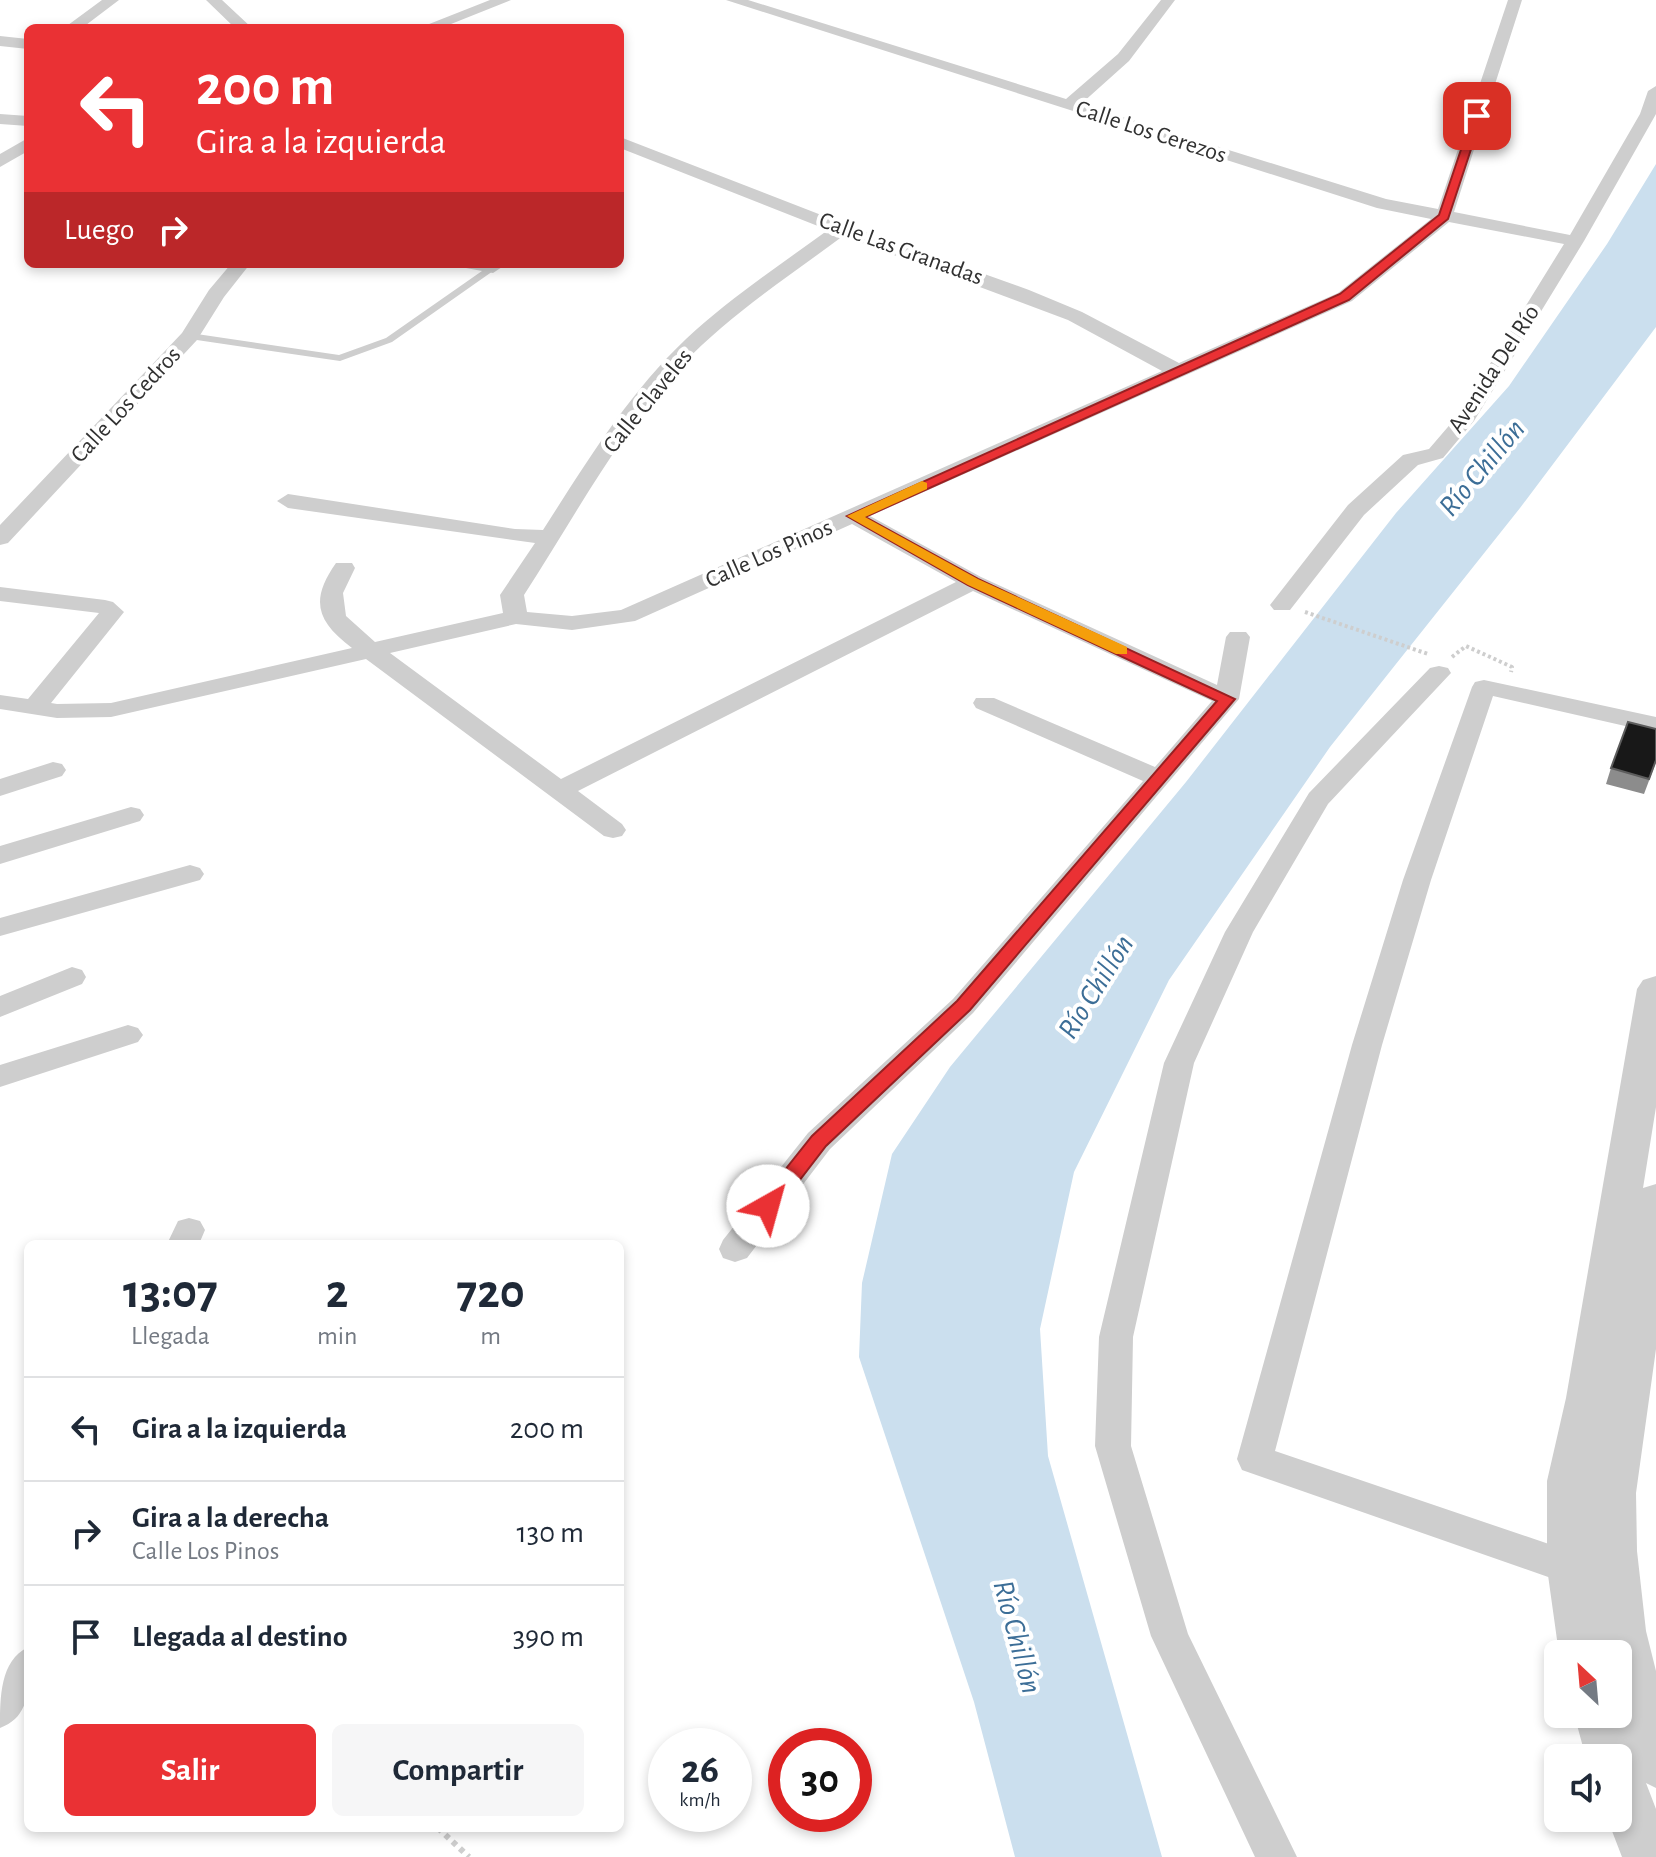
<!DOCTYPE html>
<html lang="es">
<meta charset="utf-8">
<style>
:root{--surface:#fff;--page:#f6f6f7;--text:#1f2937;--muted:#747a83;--line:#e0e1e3;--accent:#ea3134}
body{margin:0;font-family:"Alegreya Sans",sans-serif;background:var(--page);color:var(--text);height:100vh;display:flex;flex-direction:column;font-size:30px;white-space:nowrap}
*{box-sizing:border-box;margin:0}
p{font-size:26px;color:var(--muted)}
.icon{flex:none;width:44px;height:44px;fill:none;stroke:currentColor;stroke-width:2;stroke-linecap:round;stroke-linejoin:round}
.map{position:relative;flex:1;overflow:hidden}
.side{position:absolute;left:24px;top:1240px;width:600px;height:592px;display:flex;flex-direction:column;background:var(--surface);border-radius:12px;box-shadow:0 4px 12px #0003}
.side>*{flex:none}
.banner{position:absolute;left:24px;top:24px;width:600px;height:244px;border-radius:12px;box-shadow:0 4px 12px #0003;background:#ea3134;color:#fff;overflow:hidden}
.needle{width:52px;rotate:334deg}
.tools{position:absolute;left:1544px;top:1640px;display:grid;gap:16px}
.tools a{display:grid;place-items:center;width:88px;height:88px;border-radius:12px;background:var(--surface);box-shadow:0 4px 12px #0003;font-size:40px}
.speed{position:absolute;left:648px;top:1728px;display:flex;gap:16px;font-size:40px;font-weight:700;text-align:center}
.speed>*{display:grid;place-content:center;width:104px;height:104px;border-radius:50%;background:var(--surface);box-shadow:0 4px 12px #0003;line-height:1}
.speed small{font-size:20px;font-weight:400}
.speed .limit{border:12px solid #d22;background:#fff;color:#111}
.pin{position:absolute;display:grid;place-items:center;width:68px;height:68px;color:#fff;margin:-34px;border-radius:16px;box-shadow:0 4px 12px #0006}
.me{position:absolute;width:88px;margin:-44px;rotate:38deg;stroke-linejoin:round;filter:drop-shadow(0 0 6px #0008)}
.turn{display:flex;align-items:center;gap:28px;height:168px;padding:0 40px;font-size:36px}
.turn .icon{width:104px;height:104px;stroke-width:2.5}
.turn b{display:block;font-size:56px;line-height:68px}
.then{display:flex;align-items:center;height:76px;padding:0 40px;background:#0003;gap:16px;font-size:30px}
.eta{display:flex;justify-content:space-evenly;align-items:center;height:136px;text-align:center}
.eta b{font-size:48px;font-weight:700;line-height:56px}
.cta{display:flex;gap:16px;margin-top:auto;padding:16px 40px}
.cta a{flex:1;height:92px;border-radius:12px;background:var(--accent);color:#fff;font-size:32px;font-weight:700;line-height:92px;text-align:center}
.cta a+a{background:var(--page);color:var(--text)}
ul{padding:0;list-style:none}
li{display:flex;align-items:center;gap:24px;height:104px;padding:0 40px;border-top:2px solid var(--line)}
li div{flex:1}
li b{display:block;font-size:30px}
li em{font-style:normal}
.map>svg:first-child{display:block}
</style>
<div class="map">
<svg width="1656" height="1857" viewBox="0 0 1656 1857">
<rect width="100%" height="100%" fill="#fff"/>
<!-- water -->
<path fill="#cbdfee" d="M1656,164V327L1520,508L1330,747L1169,980L1074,1172L1040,1329L1048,1456L1162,1857H1015L974,1702L859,1357L862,1283L892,1154L950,1067L1186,782L1396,513L1509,386L1607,244Z"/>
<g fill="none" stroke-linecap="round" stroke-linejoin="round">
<!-- path-far1 -->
<path stroke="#cecece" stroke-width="4" stroke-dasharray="3 3" stroke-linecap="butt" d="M1305,612L1428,654
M1452,657L1466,646L1512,667L1511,672"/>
<!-- path -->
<path stroke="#cecece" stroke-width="6" stroke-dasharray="5 5" stroke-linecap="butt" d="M438,1828L469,1857"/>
<!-- service -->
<path fill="#cecece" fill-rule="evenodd" d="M492,264H503L392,342L340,361L190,339L185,336L190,333L339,355L386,338Z"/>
<!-- minor -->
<path fill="#cecece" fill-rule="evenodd" d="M102,0H119L82,28H64Z
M206,0H222L252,28H235Z
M490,0H511L441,28H419Z
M726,0H748L1066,99L1118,54L1161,0H1175L1129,61L1081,104L1386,199L1438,209L1508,0H1522L1454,212L1570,235L1640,114L1648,91L1656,86V114L1584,241L1474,421L1443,458L1418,465L1364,515L1290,610H1274L1270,605L1348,505L1403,455L1429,449L1459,414L1564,244L1449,222L1352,301L870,516L981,577L1217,685L1226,637L1230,632H1246L1250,637L1239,699L973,1013L830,1149L747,1258L735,1262L723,1258L719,1249L723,1240L808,1133L953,999L1143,781L976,708L973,703L976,698H994L1155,767L1212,701L973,591L578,791L622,824L626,830L622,836L613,838L604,836L366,659L111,717L57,718L0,709V695L28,699L99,613L0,601V587L105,600L113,602L124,612L51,703L57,704L111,703L352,648C316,621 310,600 336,563H352L355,568L343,593L346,616L375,642L503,613L500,595L535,543L288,508L277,501L288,494L515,529L543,530C586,463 628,394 686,339C730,298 780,265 828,230L620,148V137L847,225L1029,290L1082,312L1179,363L1338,293L1431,219L1377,208ZM843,236L1068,320L1162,371L621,610L572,616L527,612L524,595C574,518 618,434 682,365C729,315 788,277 843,236ZM852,524L956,582L561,779L390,653L516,624L572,630L635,621Z
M0,36L28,39V49L0,46Z
M0,114L28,116V126L0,124Z
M28,138V151L0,167V154Z
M231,264H250L224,297L197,340L8,543L0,545V525L182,333L209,290Z
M464,264H500L502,267L493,273L466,268Z
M1439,666L1448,668L1451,673L1328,804L1253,932L1194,1063L1133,1337L1131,1446L1188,1634L1297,1857H1255L1151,1636L1095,1446L1099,1337L1164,1063L1225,932L1309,793L1430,668Z
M1484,680L1656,717V733L1493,696L1431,880L1382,1045L1275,1451L1584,1556L1590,1568L1584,1580L1571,1585L1242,1470L1237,1459L1352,1045L1403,880L1472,687L1475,682Z
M53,762L62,764L66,770L62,776L0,796V779Z
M131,807L140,809L144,815L140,821L0,864V846Z
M190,865L200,868L204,874L200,880L0,936V918Z
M72,967L82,970L86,977L82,984L0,1017V996Z
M128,1025L138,1028L143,1035L138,1042L0,1087V1065Z
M189,1218L200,1221L205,1230L199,1244H167L178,1221Z
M28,1647C28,1679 35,1715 0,1728C0,1697 0,1661 28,1647Z"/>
<!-- tertiary -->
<path fill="#cecece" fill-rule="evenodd" d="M1656,976V1107L1643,1188L1656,1184V1349L1636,1493L1637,1551L1646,1631L1656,1671V1788L1646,1783L1656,1809V1857H1622L1607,1818H1618V1758H1586L1574,1714H1618V1654H1559L1547,1568V1481L1566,1398L1637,989L1643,980Z"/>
</g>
<!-- wall -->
<path fill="#8c8c8c" d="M1656,762L1644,794L1606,784L1611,768Z"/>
<!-- building -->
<path fill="#181818" stroke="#5d5d5d" stroke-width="2" d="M1628,722L1656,729V760L1649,779L1611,768Z"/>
<!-- route -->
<path fill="#ea3134" stroke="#982022" stroke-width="2" d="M1473,114L1482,116L1448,219L1349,300L865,517L978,579L1235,699L970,1010L826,1146L776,1211H761L758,1206L761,1200L812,1136L957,1001L1217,701L968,585L847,516L1340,294L1439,215Z"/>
<!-- slow -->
<path fill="#f59e0b" d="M922,481L927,483V489L865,517L978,579L1127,647V654H1116L968,585L847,516Z"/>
<g text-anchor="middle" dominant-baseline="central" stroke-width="8" stroke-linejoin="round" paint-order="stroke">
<!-- far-street labels -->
<g font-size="24" fill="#313131" stroke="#fff">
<text transform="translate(1151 132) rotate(18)">Calle Los Cerezos</text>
<text transform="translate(901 249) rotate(20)">Calle Las Granadas</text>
<text transform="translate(1494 369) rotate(-57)">Avenida Del Río</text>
<text transform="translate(648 401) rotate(-51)">Calle Claveles</text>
<text transform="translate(126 405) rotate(-47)">Calle Los Cedros</text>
<text transform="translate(769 554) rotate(-24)">Calle Los Pinos</text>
</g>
<!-- water labels -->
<g font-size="30" font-style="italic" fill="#3c6e97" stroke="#fff">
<text transform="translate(1482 468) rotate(-50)">Río Chillón</text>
<text transform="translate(1096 987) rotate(-58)">Río Chillón</text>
<text transform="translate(1017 1637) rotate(75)">Río Chillón</text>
</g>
</g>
</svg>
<div class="tools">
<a><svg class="needle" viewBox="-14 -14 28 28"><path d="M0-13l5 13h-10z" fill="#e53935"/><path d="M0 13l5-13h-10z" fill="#747a83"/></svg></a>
<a><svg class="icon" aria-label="sound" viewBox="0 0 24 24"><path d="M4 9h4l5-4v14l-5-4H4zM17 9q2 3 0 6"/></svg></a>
</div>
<div class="speed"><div>26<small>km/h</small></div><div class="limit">30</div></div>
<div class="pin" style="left:1477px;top:116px;background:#d93025"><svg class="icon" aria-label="arrive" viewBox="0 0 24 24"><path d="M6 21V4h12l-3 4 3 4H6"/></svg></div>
<svg class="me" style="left:768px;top:1206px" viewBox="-20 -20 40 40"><circle r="19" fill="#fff"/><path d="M0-13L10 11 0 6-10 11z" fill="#ea3134"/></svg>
<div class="banner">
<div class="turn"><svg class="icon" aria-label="left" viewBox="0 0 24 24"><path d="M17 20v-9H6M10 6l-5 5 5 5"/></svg><div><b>200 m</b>Gira a la izquierda</div></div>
<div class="then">Luego<svg class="icon" aria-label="right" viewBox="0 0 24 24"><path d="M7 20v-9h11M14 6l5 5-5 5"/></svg></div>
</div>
<section class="side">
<div class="eta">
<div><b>13:07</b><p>Llegada</p></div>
<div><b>2</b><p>min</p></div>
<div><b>720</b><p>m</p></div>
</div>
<ul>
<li><svg class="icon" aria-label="left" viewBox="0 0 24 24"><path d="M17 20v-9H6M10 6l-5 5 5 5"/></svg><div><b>Gira a la izquierda</b></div><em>200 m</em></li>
<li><svg class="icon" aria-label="right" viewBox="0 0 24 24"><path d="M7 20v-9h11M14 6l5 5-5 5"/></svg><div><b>Gira a la derecha</b><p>Calle Los Pinos</p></div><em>130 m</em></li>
<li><svg class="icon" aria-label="arrive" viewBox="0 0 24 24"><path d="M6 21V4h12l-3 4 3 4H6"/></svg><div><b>Llegada al destino</b></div><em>390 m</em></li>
</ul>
<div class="cta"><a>Salir</a><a>Compartir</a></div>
</section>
</div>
